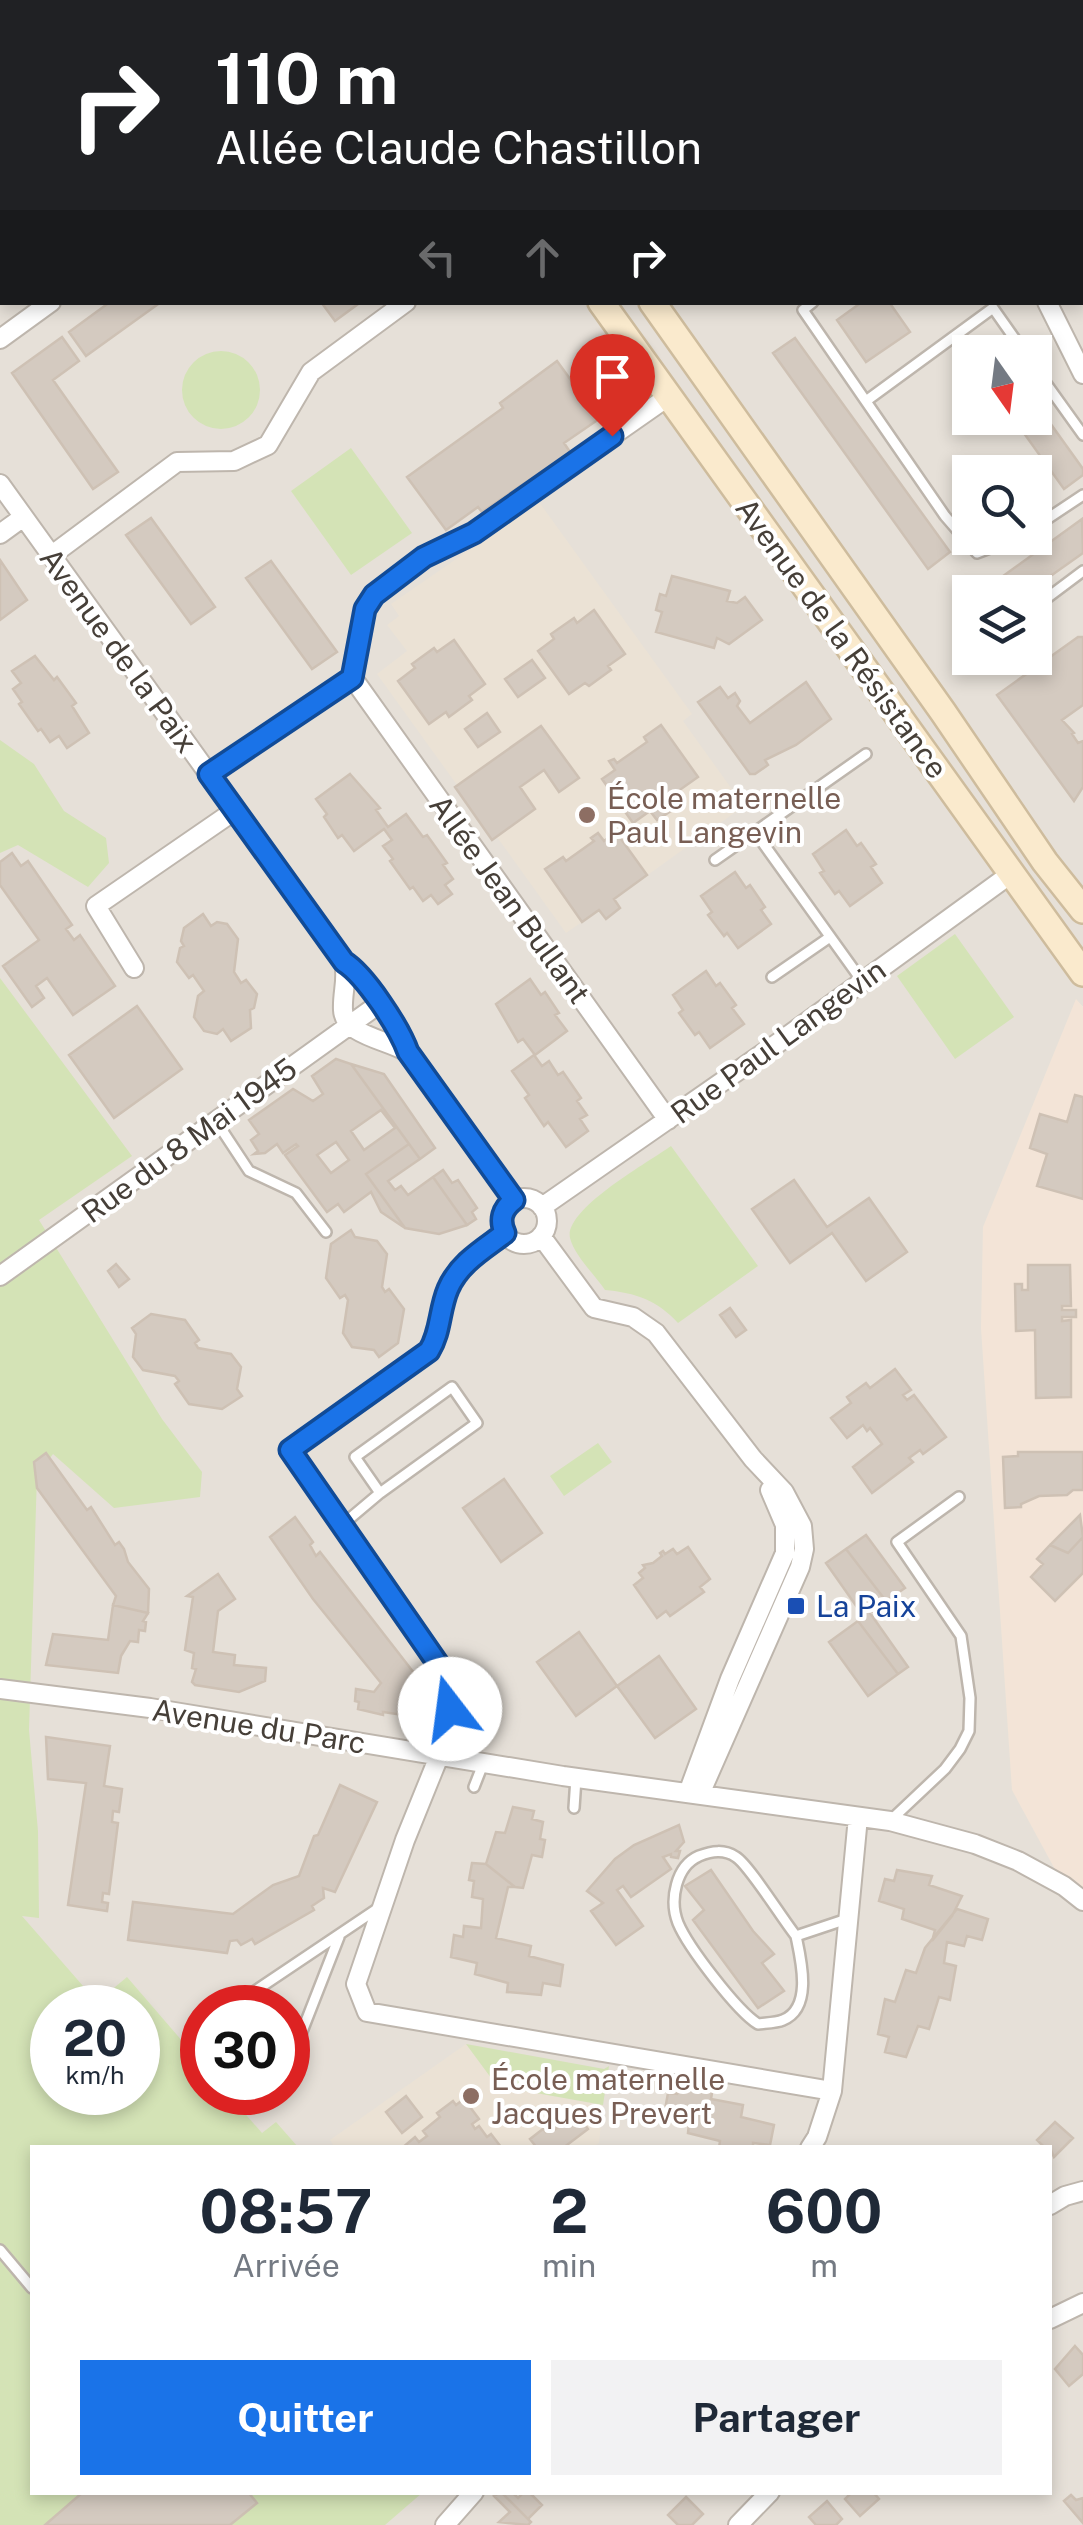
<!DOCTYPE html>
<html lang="fr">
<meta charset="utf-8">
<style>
:root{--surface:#fff;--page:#f2f2f3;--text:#1f2937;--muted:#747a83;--accent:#1a73e8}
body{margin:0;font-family:"Public Sans",sans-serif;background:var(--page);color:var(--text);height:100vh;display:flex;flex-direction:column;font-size:38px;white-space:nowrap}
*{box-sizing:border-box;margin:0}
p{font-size:32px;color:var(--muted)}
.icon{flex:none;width:55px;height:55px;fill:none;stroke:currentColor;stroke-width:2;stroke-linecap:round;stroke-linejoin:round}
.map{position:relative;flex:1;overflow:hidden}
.side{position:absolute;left:30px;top:2145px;width:1022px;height:350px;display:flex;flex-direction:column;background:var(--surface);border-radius:0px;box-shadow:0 5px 15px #0003}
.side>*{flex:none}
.banner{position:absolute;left:0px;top:0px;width:1085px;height:305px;box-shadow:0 5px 15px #0003;background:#202124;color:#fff;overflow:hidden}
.needle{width:65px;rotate:166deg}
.controls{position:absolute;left:952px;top:335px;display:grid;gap:20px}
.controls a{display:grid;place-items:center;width:100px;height:100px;border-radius:0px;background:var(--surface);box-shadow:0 5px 15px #0003;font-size:50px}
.speed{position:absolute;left:30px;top:1985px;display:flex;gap:20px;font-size:50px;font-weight:700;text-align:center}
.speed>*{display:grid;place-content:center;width:130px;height:130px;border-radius:50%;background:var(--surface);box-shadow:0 5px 15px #0003;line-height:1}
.speed small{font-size:25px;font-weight:400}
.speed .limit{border:15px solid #d22;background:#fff;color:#111}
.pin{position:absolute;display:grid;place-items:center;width:85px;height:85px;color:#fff;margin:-102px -42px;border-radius:50% 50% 50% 0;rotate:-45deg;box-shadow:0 0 10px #0007}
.pin .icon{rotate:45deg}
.me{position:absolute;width:110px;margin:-55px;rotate:345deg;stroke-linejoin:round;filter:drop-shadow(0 0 8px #0008)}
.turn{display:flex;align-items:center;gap:35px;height:210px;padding:0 50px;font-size:45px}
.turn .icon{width:130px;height:130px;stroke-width:2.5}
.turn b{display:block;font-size:70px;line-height:85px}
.lanes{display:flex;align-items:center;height:95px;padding:0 50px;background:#0003;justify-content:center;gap:50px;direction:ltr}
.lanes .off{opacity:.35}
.eta{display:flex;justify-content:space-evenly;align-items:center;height:170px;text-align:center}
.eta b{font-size:60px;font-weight:700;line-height:70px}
.action{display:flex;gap:20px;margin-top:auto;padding:20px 50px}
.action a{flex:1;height:115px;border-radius:0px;background:var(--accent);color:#fff;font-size:40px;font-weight:700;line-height:115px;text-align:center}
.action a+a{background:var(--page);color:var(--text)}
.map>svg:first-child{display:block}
</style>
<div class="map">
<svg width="1083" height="2525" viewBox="0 0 1083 2525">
<rect width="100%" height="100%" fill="#f3efe9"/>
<!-- residential -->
<path fill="#e6e0d8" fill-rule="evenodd" d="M0,0H1083V1007L1076,1000L1083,1901V2525H0ZM2,2H1082V302H2ZM970,352H1035V418H970ZM970,472H1035V538H970ZM970,592H1035V658H970ZM52,2008H138V2092H52ZM202,2008H288V2092H202ZM32,2148H1050V2492H32Z"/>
<!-- commercial -->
<path fill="#f3e4d7" d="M1076,999L1083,1007V1901L1064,1886L1012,1790L981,1328L983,1227Z"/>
<!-- education -->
<path fill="#ebe2d5" d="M539,502L692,714L683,721L744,806L614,899L620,908L606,919L599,910L566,933L497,837L492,840L455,787L457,785L377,674L407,651L387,625L399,616L391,604Z
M466,2044L497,2086L603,2105L599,2143L593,2147L335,2148L330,2140Z"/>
<!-- green -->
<path fill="#d4e3b6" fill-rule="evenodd" d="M182 390a39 39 0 1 1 78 0a39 39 0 1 1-78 0Z
M351,448L412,533L351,575L291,491Z
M0,740L34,764L64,811L106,838L109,863L88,887L18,845L0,853Z
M955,934L1014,1017L955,1059L897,976Z
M0,978L132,1156L39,1220L162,1419L202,1472L200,1497L114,1508L53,1454L37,1475L29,1730L38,1831L39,1918L22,1916L97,2002L127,1977L202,2064V2092L227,2093L262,2133L276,2122L298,2147L32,2148V2492L422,2493L385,2525H0ZM52,2008H138V2092H52Z
M671,1146L758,1266L678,1323C657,1300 636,1293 605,1290C595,1275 574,1255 570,1238C564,1209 649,1162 671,1146Z
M598,1443L612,1462L564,1496L550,1476Z
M466,2044L604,2069L609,2066L603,2105L497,2086Z"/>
<!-- building -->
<path fill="#d4cac0" stroke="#cec1b4" stroke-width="2.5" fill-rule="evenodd" d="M110,302H161L86,356L69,332Z
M321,302H357L358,304L335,321Z
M862,302H889L910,332L866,362L837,320Z
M62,337L79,361L53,380L118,472L93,489L12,373Z
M795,338L950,552L928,569L773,353Z
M557,361L599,419L564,443L570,452L482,512L478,507L446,530L407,477L503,408L500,403Z
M1035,402L1083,469V475L1064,489L1013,418H1035Z
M151,518L215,607L191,624L126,535Z
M1082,519L1083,553L1028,592H981Z
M0,560L27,600L0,620Z
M271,561L337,652L312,669L246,578Z
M672,576L730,591L727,601L737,603L745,597L762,620L729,644L717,638L714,648L656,632L662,612L656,610L660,594L666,596Z
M594,610L625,654L608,666L611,670L589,686L585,683L569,694L538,651L554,639L551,634L574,618L577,623Z
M1078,637H1083V705L1062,720L1074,733L1072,734L1078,743L1083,741V787L1074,801L997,695Z
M454,640L485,684L469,696L472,700L449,717L446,712L429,724L398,681L415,668L412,664L434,648L437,652Z
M35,656L54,680L57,677L76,703L72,706L89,733L67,748L59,736L50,742L41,729L38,731L19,704L22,702L13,689L21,683L12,671Z
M532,660L545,678L518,697L505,679Z
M806,682L831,719L796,745L765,760L768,765L755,774H750L698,702L720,687L728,698L735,693L740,701L737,706L750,723Z
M487,713L500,732L478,747L465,729Z
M661,725L698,777L664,801L671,811L657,820L650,811L633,823L602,779L615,770L609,761L614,759L617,763L647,742L644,737Z
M541,726L579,778L559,792L544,770L520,787L535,809L492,840L455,787Z
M350,774L380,808L376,810L388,827L406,814L423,837L427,835L447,863L443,865L453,879L445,885L452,894L438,904L431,895L423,901L413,887L410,889L390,861L393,859L383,846L392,840L384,829L354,851L342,835L338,838L324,817L327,814L316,799Z
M846,830L857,846L861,843L876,864L871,867L882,883L850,906L839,891L835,894L820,873L824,871L813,854Z
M616,832L647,875L614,899L620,908L606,919L599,910L582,922L545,869L563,857L566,861L594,841L591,838L598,833L604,841Z
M12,853L21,866L28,861L72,925L66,929L74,940L80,935L115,986L73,1015L47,978L36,986L44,998L32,1007L3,966L39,940L0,885V862Z
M735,872L746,888L750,885L765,907L761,910L771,924L738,948L727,933L724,936L708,915L712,912L701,896Z
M203,914L211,926L217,922L227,924L238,939L234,972L241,983L246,980L257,994L254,1008L250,1010L251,1028L231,1041L223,1029L217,1034L204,1031L194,1017L198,996L204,991L193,975L189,978L177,962L180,948L184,946L181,941L184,928Z
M706,971L716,986L720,983L736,1005L732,1008L744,1024L710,1048L699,1032L695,1035L679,1013L683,1010L673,995Z
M530,979L541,995L545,992L559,1013L555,1015L567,1031L535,1055L523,1039L518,1042L496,1004Z
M137,1006L182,1069L114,1118L69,1055Z
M534,1055L542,1066L549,1061L558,1075L563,1072L581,1098L577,1101L587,1115L580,1119L588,1131L566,1147L548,1122L544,1126L525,1098L529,1095L512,1071Z
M336,1059L351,1064L409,1144L366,1174L405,1228L381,1212L371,1192L344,1212L338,1204L327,1212L285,1155L298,1146L296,1144L283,1153L277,1144L265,1153L254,1154L258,1151L251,1140L259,1134L249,1120L293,1089L313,1101L323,1094L312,1076ZM381,1110L395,1128L364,1150L351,1131ZM336,1142L349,1160L331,1173L317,1155Z
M351,1064L384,1074L435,1148L420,1159Z
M1075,1095L1083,1097V1199L1037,1186L1047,1154L1030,1148L1040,1114L1067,1122Z
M409,1144L420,1159L388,1181L395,1190L401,1186L408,1195L433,1177L467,1225L439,1234L405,1228L366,1174Z
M443,1170L452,1183L458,1180L477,1208L472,1212L476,1219L467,1225L433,1177Z
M794,1180L827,1227L869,1198L907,1252L866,1281L832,1233L790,1263L752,1209Z
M351,1230L355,1237L377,1241L387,1254L382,1287L385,1292L389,1289L404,1309L398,1343L379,1357L374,1350L352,1347L343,1333L348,1300L345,1295L340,1298L326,1278L331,1244Z
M116,1264L129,1279L119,1287L108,1271Z
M1028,1265H1070L1071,1306H1062V1310H1076V1317H1062V1321L1071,1320V1397L1036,1398L1035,1330L1016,1331L1015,1284H1022V1290H1028Z
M730,1308L746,1330L736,1337L720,1315Z
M151,1314L185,1320L199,1340L195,1343L198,1348L231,1354L241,1367L237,1389L242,1396L222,1409L189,1404L175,1384L179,1381L175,1376L143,1370L133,1357L136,1334L132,1328Z
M895,1369L911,1390L903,1395L907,1400L914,1395L946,1437L923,1454L920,1450L909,1458L913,1462L872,1493L853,1467L882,1444L870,1428L867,1431L863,1425L847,1438L831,1418L851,1403L847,1397L866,1383L870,1388Z
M1018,1452H1083V1490H1073L1067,1495L1039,1496L1021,1504V1507L1005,1508L1003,1457L1018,1456Z
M46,1453L87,1510L91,1507L115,1545L119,1542L124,1549L128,1562L149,1589L148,1613L113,1605L116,1596L37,1488L34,1462Z
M504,1479L542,1533L501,1562L463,1508Z
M1080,1515L1083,1537L1068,1553L1050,1545Z
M295,1517L313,1542L310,1545L316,1556L320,1552L421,1682L419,1687L428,1700L423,1711L410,1716L383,1712V1715L358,1709L359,1702L355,1701L356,1689L374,1692L381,1683L313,1599L270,1537Z
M866,1535L905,1588L886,1601L846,1549Z
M1083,1537V1573L1055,1601L1031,1577L1043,1564L1037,1559L1050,1545L1068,1553Z
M688,1547L710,1579L700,1587L704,1592L670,1616L666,1611L657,1618L634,1585L643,1578L639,1573L645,1568L643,1565L653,1563L662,1556L660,1553L663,1551L665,1554L673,1549L677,1554Z
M846,1549L886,1601L870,1613L908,1667L898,1674L858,1621L864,1617L826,1563Z
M218,1574L235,1599L218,1611L213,1652L235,1655L234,1665L266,1668L265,1681L239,1692L195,1685L192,1682L196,1669L192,1668L194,1653L185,1650L193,1597L187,1596Z
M113,1605L148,1613L143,1621L146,1622L145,1631L139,1630L138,1642L130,1641L121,1656L118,1673L46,1665L53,1634L108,1640Z
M858,1621L898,1674L868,1696L829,1642Z
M579,1632L617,1686L576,1716L537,1662Z
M659,1656L696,1709L655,1738L617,1686Z
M46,1737L110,1746L104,1786L122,1789L119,1812L113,1811L112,1822L118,1823L109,1894L103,1893L102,1902L108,1903L107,1911L68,1905L86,1783L48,1779Z
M340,1785L377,1802L335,1892L323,1888L324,1898L312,1906L314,1910L255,1944L252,1939L241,1945L237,1940L230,1941L227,1953L128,1940L133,1902L233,1914L273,1885L299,1876L314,1836L318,1835Z
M513,1807L534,1811L532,1819L543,1822L540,1839L545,1840L542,1857L532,1855L523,1888L515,1887L486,1864L496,1832L505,1833Z
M679,1825L684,1842L676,1851H680L678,1858L671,1857V1854L663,1857L671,1869L631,1897L623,1886L617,1890L643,1926L616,1945L591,1911L603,1903L587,1891L615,1859L634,1845Z
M472,1863L486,1864L515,1887H508L496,1938L531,1946L529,1956L563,1965L560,1986L543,1983L541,1995L507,1992L508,1983L475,1974L477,1963L451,1957L454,1935L463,1937L464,1926L481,1928L483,1899L472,1897L474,1881L469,1880Z
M711,1870L753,1931L774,1954L762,1963L784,1991L758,2008L693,1920L704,1910L685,1886Z
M897,1870L932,1876L929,1885L962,1896L952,1916L932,1941L935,1930L902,1919L904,1909L879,1901L885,1879L894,1881Z
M957,1909L988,1919L982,1940L967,1936L964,1946L947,1942L944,1963L956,1966L950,2000L939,1997L929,2029L918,2026L906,2057L885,2052L889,2037L878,2034L885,1999L895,2002L906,1970L916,1973L925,1948Z
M697,2084L713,2087L711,2099L743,2105L741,2117L774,2125L770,2145L753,2143V2148H719L720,2141L688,2133L689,2123L664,2115L668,2093L677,2094L679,2085L696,2087Z
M406,2096L422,2117L402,2133L386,2112Z
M464,2099L479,2119L472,2124L475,2129L479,2126L487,2137L491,2134L501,2147L402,2148L415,2137L419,2142L427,2136L423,2131L440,2117L437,2113L453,2101L456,2105Z
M579,2117L588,2129L563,2148H537L530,2139L543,2129L546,2132L551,2128L553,2131L557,2128L555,2125L564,2118L569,2124Z
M1055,2122L1073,2138L1054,2157L1050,2148H1045L1037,2140Z
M1075,2346L1083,2355V2374L1069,2386L1055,2369Z
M83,2492H248L257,2503L230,2525H45Z
M501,2492H512L518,2498L524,2492H529L542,2505L528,2519Z
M501,2492L531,2522L528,2525L499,2522L510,2512L494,2496Z
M852,2492H873L879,2499L860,2516L845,2499Z
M1071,2495L1076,2500L1083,2498V2523L1064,2501Z
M686,2497L703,2514L692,2525H678L668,2515Z
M827,2501L842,2519L836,2525H816L809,2517Z"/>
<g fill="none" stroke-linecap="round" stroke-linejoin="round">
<defs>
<path id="lane" d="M843,0L845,2
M611,2L614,0
M813,302L803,310L945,516L977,553L1016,538
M1035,368L1083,435
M866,401L993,308L1024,352
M1035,527L1083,495
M1035,607L1083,571
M969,657L970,656
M715,860L755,832
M772,977L830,937
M862,981L755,832L866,754
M216,1121L249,1171L296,1193L326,1232
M342,1525L380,1493L477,1423L452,1387L355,1457L380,1493
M474,1787L483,1764
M574,1808L576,1778
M892,1819L945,1769L960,1749L969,1731L970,1698L961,1636L897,1542L959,1497
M796,1936C801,1960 813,2008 783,2020C776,2023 765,2023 758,2024C737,2011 688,1947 678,1923C669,1900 676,1866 699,1856C712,1851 724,1849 736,1857C749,1865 783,1920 796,1936L847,1919
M264,2008L252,1993L380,1907
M288,2036L296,2047L339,1937
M0,2250L32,2288"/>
<path id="street" d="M898,0L899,2
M358,2L362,0
M0,148L2,146
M0,258L2,256
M1047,302L1083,374
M0,339L51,302
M0,484L344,962C366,975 399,1027 407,1052L514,1200
M0,534L22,518
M52,555L177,462L234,461L268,445L311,372L406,302
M352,677L668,1120
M209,774L352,677L365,609L374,595L425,557L473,533L669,396
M344,962C348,979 342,993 343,1010C344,1035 388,1040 407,1052
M134,968L96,906L234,811
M501 1221a23 23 0 1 1 46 0a23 23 0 1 1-46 0Z
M542,1207L778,1043L1012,873
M505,1233C483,1249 459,1263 448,1289C439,1310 442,1332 429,1351L291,1450L453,1684L448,1734L405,1840L356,1984L367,2012L832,2091
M541,1236L594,1308L633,1317L656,1333L753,1459L784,1492L802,1526L804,1549L800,1567L700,1794
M0,1276L379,1004
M0,1689L150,1708L563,1776L890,1821L975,1844L1018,1861L1064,1886L1083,1901
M688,1793L730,1679L785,1553V1525L770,1490
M810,2148L817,2137L832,2091L858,1817
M1050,2205L1065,2196L1083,2191
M1050,2319L1083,2303
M445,2525L474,2492
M738,2525L770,2492"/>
<path id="secondary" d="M384,0L386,2
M429,0L430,2
M601,302L1083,973
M652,302L943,712L1045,862L1083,910"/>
</defs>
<!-- lane casing -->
<use href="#lane" stroke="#beb6ad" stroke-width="14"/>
<!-- street casing -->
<use href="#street" stroke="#beb6ad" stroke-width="22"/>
<!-- secondary casing -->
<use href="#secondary" stroke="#cebc9d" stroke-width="30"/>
<!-- lane -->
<use href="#lane" stroke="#fff" stroke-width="9"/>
<!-- street -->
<use href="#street" stroke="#fff" stroke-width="18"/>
<!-- secondary -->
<use href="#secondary" stroke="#faeacd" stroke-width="25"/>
</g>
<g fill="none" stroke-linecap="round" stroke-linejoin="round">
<defs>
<path id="route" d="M450,1709L452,1684L290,1450L429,1351C441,1332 439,1310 448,1289C459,1263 484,1249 505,1233C499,1220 502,1209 514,1200L408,1052C399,1027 365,975 344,962L209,774L352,678L365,609L374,595L424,557L474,533L612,436"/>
</defs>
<!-- route casing -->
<use href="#route" stroke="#114b97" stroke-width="25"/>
<!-- route -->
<use href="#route" stroke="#1a73e8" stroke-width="18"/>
</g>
<!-- markers -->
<g fill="#8d6e63" stroke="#fff" stroke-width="4">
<circle cx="587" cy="815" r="10"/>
<circle cx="471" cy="2096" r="10"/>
</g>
<rect fill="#1a4fb4" stroke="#fff" stroke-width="4" x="786" y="1596" width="20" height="20" rx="5"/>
<g text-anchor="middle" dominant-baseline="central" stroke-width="8" stroke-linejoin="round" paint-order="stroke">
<!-- street labels -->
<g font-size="30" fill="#463f38" stroke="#fff">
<text transform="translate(842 638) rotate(54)">Avenue de la Résistance</text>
<text transform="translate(119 650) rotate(54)">Avenue de la Paix</text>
<text transform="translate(510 899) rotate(54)">Allée Jean Bullant</text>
<text transform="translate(778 1041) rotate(-36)">Rue Paul Langevin</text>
<text transform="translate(189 1140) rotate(-36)">Rue du 8 Mai 1945</text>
<text transform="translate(259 1726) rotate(9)">Avenue du Parc</text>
</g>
<!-- education labels -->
<g font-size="30" fill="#785e54" stroke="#fff" text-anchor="start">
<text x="607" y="798">École maternelle<tspan x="607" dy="34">Paul Langevin</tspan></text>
<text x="491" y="2079">École maternelle<tspan x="491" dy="34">Jacques Prevert</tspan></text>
</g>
<!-- transit labels -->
<g font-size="30" fill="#164399" stroke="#fff" text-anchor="start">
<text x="816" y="1606">La Paix</text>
</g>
</g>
</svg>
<div class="controls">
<a><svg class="needle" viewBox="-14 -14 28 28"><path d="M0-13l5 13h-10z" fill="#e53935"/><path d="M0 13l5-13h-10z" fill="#747a83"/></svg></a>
<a><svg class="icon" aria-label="search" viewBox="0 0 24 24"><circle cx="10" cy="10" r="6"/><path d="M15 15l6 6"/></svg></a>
<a><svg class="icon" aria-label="layers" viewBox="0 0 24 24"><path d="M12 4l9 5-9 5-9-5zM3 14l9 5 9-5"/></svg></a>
</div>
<div class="speed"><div>20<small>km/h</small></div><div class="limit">30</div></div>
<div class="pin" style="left:612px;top:436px;background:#d93025"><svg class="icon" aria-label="arrive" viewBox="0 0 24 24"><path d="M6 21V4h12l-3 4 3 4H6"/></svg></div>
<svg class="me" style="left:450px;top:1709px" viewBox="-20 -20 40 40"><circle r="19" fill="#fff"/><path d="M0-13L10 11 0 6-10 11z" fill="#1a73e8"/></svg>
<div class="banner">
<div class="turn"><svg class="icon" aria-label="right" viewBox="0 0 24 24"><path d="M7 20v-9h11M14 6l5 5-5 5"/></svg><div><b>110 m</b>Allée Claude Chastillon</div></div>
<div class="lanes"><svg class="icon off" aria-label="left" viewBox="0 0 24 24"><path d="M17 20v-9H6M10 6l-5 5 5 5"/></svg><svg class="icon off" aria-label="ahead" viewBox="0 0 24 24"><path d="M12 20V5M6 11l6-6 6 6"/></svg><svg class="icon" aria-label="right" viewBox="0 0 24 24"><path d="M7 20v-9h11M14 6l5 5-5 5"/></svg></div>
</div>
<section class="side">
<div class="eta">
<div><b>08:57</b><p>Arrivée</p></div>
<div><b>2</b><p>min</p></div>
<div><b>600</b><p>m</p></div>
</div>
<div class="action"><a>Quitter</a><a>Partager</a></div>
</section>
</div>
